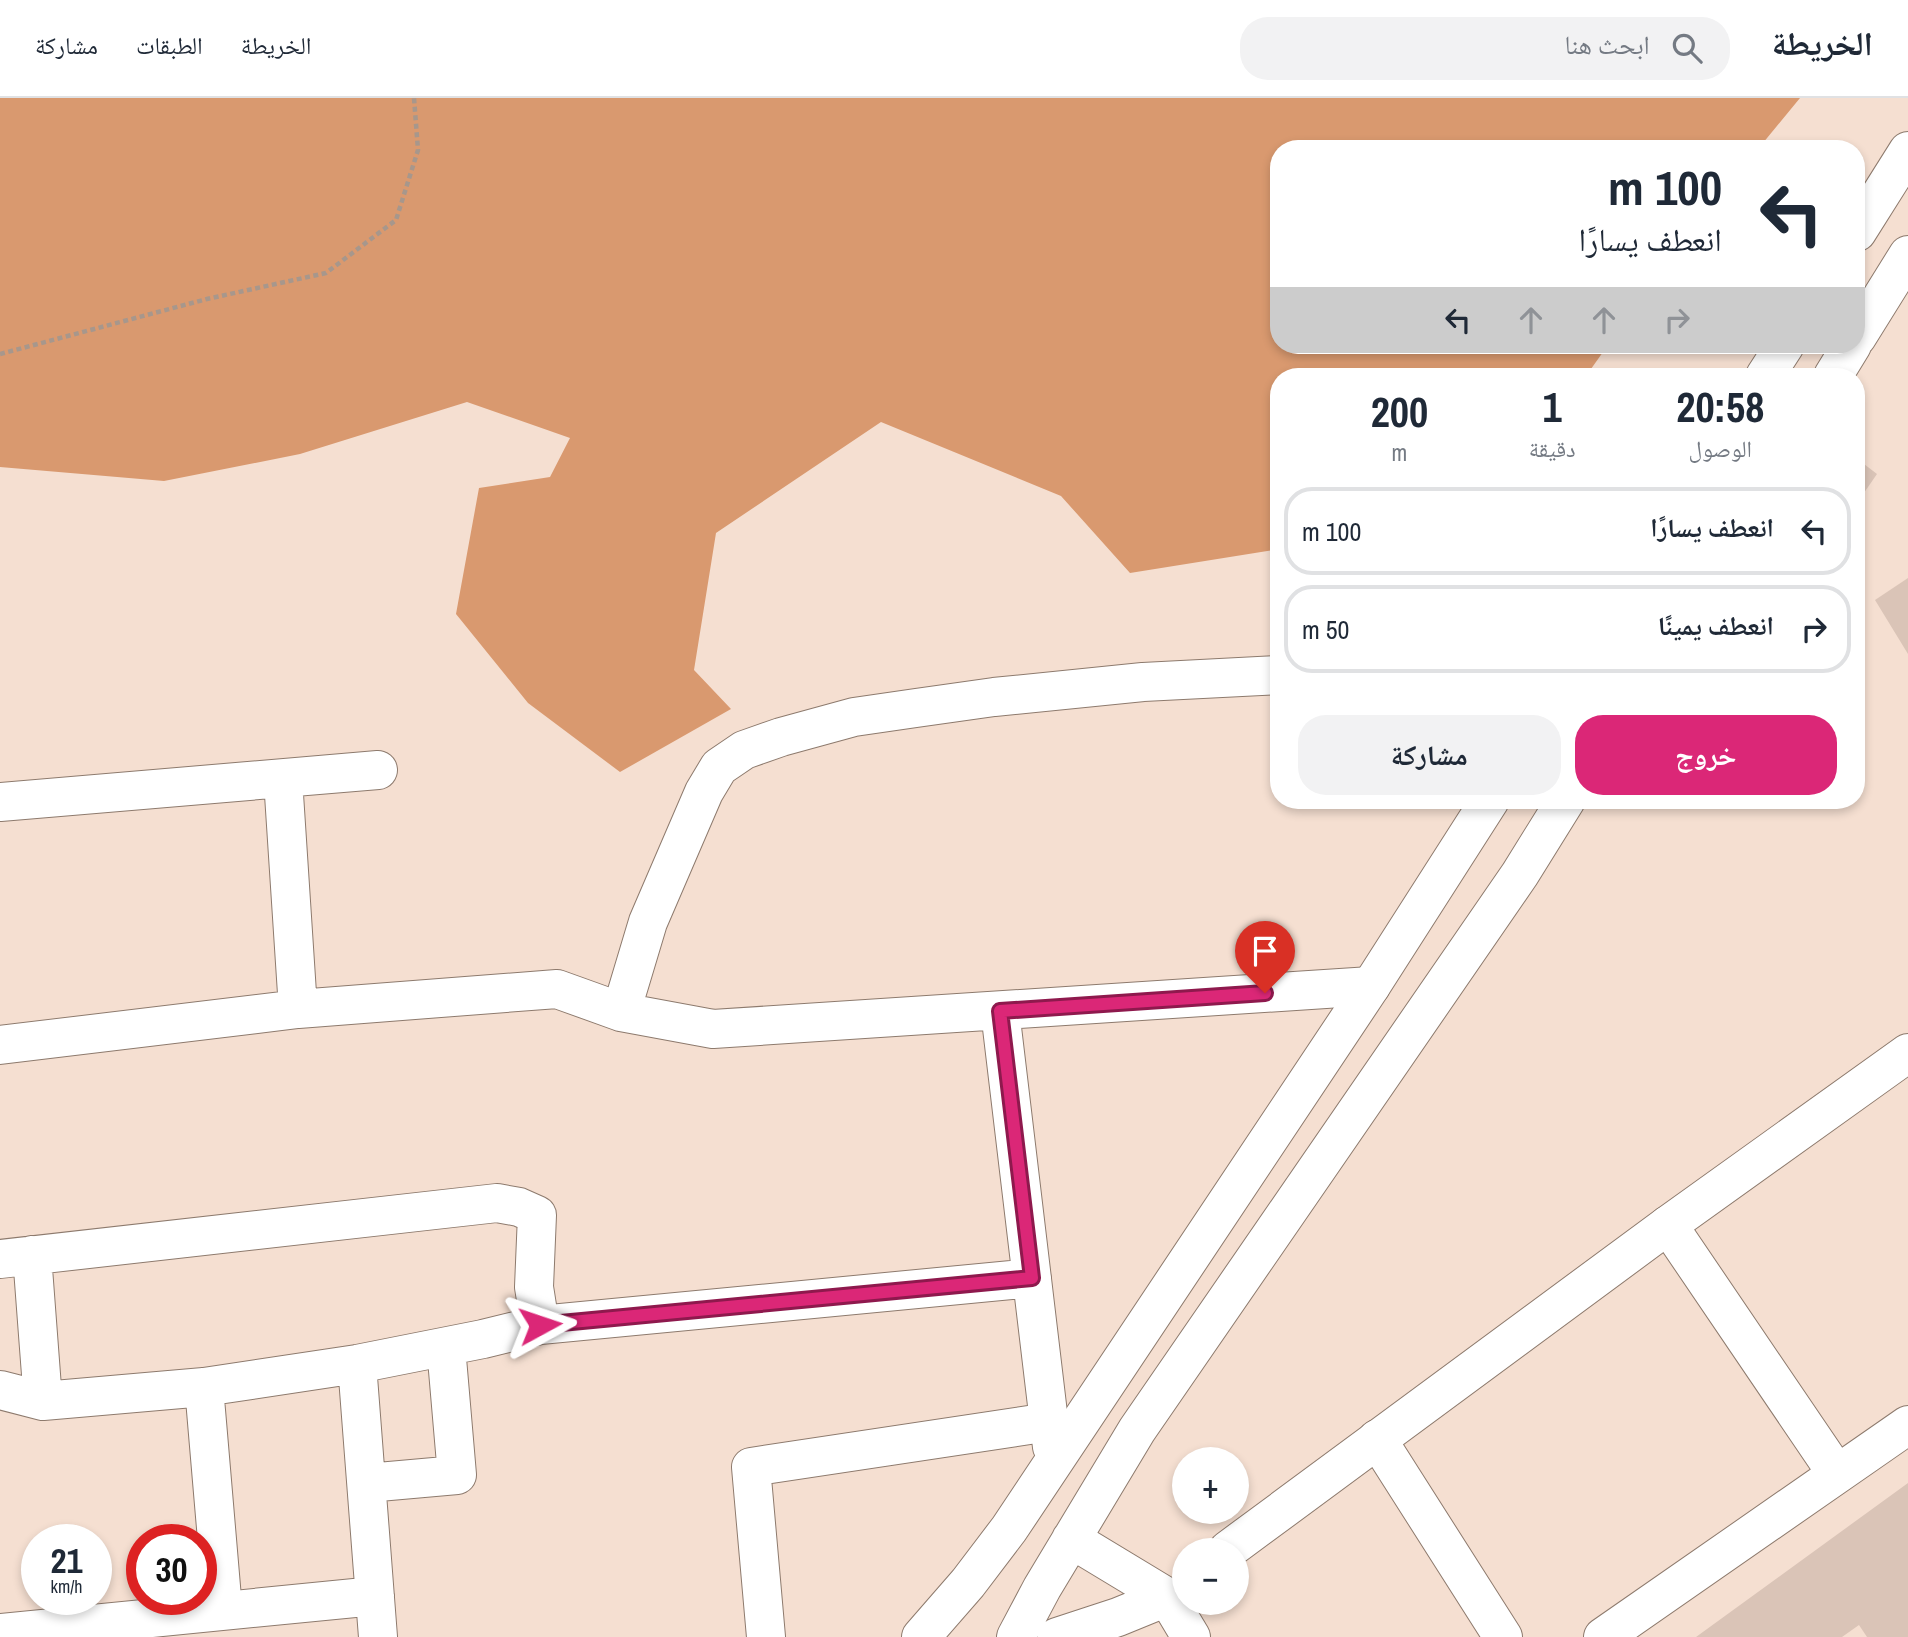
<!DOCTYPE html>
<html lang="ar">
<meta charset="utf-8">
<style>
:root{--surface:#fff;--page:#f2f2f3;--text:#1f2937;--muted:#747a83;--line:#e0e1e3;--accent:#db2777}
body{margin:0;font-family:"Archivo Narrow","Noto Naskh Arabic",sans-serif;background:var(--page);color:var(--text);direction:rtl;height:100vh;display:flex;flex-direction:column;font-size:26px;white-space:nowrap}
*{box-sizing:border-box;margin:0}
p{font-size:23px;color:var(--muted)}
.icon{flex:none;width:38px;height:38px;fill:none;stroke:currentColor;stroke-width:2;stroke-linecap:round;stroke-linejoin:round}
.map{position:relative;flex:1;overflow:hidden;direction:ltr}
.sheet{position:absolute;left:1270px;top:270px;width:595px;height:441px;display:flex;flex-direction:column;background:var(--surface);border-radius:28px;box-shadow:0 4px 10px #0003;direction:rtl}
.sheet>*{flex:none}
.banner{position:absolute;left:1270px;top:42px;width:595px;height:214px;border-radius:28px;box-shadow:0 4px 10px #0003;direction:rtl;background:#fff;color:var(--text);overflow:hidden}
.fabs{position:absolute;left:1172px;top:1349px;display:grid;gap:14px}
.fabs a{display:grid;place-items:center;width:77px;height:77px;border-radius:50%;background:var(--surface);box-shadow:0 4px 10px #0003;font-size:35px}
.speed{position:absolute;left:21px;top:1426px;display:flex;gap:14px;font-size:35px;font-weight:700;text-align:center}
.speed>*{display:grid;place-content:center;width:91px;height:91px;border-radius:50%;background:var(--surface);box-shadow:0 4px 10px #0003;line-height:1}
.speed small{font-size:18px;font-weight:400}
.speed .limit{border:10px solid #d22;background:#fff;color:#111}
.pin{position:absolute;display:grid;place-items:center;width:60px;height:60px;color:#fff;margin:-72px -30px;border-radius:50% 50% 50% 0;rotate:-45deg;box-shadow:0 0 7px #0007}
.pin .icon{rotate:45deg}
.me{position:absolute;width:77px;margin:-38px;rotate:85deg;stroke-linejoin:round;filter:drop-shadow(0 0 5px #0008)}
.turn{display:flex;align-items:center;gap:24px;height:147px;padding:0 28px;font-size:32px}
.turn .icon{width:91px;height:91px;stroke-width:2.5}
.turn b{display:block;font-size:49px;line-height:60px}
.lanes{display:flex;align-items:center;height:66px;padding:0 28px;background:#0003;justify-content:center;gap:35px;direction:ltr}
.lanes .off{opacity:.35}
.eta{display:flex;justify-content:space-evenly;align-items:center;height:119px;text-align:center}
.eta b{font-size:42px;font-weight:800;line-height:49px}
.primary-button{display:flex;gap:14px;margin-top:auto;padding:14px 28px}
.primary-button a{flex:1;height:80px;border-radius:28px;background:var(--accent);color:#fff;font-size:28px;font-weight:800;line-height:80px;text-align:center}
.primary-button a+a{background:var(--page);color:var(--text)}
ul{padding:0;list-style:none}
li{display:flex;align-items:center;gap:21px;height:88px;margin:0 14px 10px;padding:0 14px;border:4px solid var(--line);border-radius:28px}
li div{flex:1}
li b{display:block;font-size:26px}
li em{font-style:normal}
header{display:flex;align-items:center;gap:42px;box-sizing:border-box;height:98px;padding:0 35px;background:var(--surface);border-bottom:2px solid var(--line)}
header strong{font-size:33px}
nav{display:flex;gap:38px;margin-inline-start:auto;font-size:24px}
.search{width:490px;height:63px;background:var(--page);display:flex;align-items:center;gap:18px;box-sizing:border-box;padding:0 24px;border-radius:28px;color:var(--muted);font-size:26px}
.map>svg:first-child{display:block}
</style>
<header>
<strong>الخريطة</strong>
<div class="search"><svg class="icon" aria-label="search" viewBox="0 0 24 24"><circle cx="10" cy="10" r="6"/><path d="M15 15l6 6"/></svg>ابحث هنا</div>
<nav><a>الخريطة</a><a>الطبقات</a><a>مشاركة</a></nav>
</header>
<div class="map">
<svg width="1908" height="1539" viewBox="0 0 1908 1539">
<rect width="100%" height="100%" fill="#f5dfd1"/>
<!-- forest -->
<path fill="#d9996f" d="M0,0H1800L1758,51H1279V247H1608L1586,278H1279V451L1130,475L1061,398L881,324L716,435L694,572L731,611L620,674L528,605L456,516L479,390L550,379L570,340L467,304L300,356L164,383L0,369Z"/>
<!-- building -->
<path fill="#dac4b7" d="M1864,366L1877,376L1857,405V376Z
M1908,480V556L1875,502Z
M1908,1385V1539H1867L1859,1527L1842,1539H1696Z"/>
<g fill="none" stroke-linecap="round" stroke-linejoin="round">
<defs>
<path id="minor" d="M283,681L298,911
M0,704L378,672
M1000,913L1052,1349
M621,914L648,824L704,694L719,669L744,652L781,639L854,619L916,610L994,599L1143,584L1279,577
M0,947L298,911L557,891L621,914L713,931L1371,888
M1668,1127L1837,1376
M32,1157L43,1303
M0,1161L497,1105L519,1109L537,1117L534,1189L540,1227
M357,1266L378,1539
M204,1289L223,1512
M0,1292L43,1303L204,1289L357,1266L483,1241L540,1227L1032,1180
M1377,1341L1503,1539
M367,1385L457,1377L446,1249
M1167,1499L1191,1539
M0,1535L375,1498
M766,1539L751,1369L1049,1324
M1603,1539L1908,1327"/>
<path id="secondary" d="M1857,134L1908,53
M1857,239L1908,157
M1765,278L1785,247
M1833,278L1852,247
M1071,1441L1167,1499
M1228,1452L1668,1127L1908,955
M921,1539L968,1485L1009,1431L1371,888L1490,702
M1016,1539L1042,1490L1137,1332L1520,776L1566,702
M1057,1539L1118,1519L1167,1499"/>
</defs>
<!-- minor casing -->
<use href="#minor" stroke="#8d7a6d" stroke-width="40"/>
<!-- secondary casing -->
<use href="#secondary" stroke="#8d7a6d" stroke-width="40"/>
<!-- path -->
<path stroke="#a7978c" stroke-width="4.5" stroke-dasharray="5 3.5" stroke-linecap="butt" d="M0,256L207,201L326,175L396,122L418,52L414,0"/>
<!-- minor -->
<use href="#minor" stroke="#fff" stroke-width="38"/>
<!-- secondary -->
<use href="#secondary" stroke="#fff" stroke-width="38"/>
</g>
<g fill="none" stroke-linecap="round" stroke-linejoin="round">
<defs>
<path id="route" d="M540,1227L1032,1180L1000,913L1265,895"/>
</defs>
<!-- route casing -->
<use href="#route" stroke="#8e194d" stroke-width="18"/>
<!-- route -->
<use href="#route" stroke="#db2777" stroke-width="12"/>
</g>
</svg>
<div class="fabs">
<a>+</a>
<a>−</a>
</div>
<div class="speed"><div>21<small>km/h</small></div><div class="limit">30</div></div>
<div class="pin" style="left:1265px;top:895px;background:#d93025"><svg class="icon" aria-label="arrive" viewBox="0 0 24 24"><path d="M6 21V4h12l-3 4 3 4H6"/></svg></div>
<svg class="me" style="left:540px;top:1227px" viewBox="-20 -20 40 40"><path d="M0-17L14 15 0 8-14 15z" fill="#db2777" stroke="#fff" stroke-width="4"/></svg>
<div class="banner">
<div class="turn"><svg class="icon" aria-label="left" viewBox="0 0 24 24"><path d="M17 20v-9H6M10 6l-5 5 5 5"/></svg><div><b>100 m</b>انعطف يسارًا</div></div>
<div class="lanes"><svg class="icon" aria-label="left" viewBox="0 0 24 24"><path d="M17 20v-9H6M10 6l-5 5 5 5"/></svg><svg class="icon off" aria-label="ahead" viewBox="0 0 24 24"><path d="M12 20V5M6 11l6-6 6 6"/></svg><svg class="icon off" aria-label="ahead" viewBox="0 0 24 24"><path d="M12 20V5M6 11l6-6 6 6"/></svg><svg class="icon off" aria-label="right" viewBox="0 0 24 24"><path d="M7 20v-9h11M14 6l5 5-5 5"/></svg></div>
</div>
<section class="sheet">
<div class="eta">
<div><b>20:58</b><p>الوصول</p></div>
<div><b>1</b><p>دقيقة</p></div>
<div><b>200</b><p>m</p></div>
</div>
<ul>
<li><svg class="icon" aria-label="left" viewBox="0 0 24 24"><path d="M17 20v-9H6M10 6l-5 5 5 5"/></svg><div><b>انعطف يسارًا</b></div><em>100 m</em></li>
<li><svg class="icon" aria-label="right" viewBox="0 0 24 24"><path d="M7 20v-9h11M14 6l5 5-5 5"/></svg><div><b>انعطف يمينًا</b></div><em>50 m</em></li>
</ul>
<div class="primary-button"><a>خروج</a><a>مشاركة</a></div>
</section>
</div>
